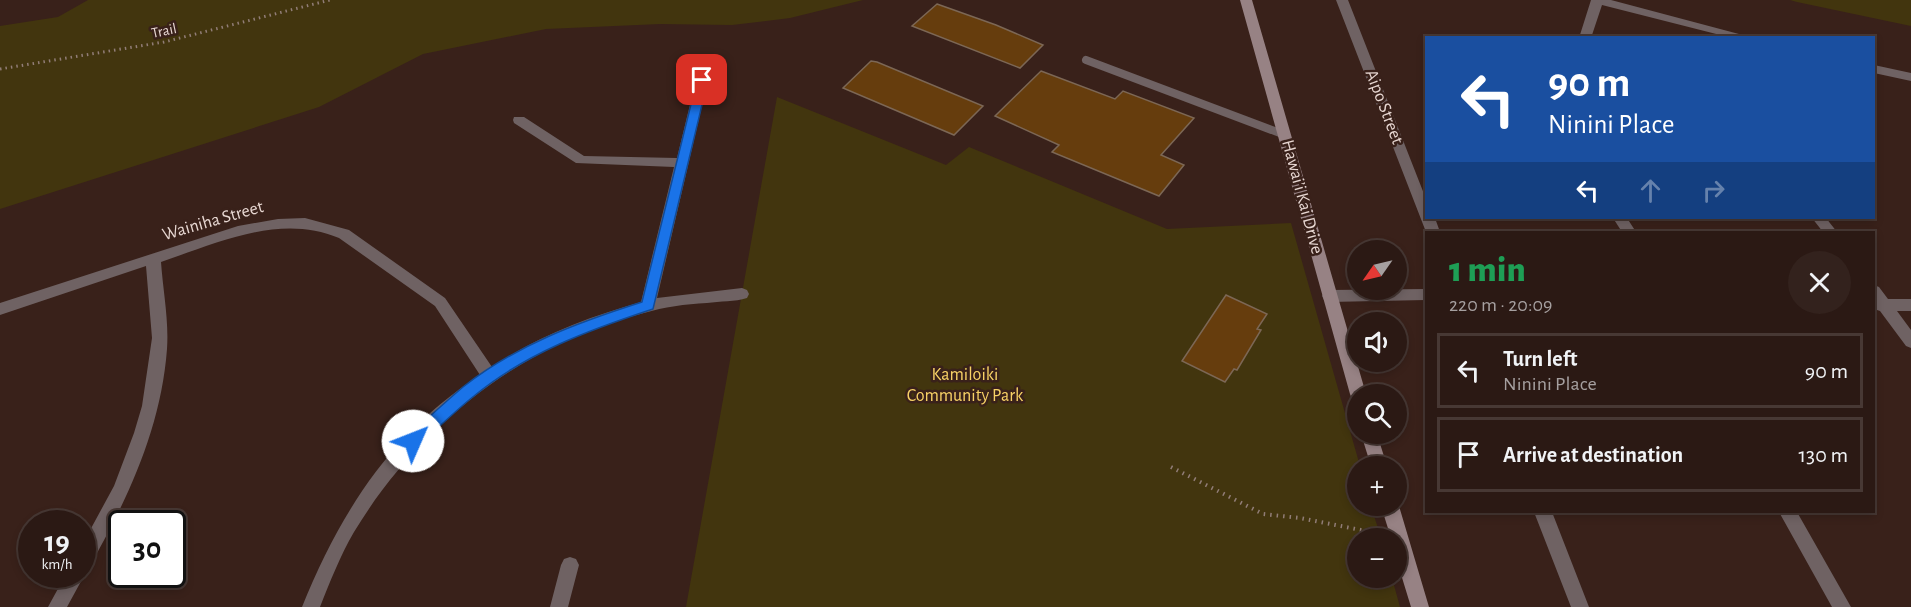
<!DOCTYPE html>
<meta charset="utf-8">
<style>
:root{--surface:#2b1914;--page:#33221d;--text:#f1f3f6;--muted:#a6a0a0;--line:#473834}
body{margin:0;font-family:"Alegreya Sans",sans-serif;background:var(--page);color:var(--text);height:100vh;display:flex;flex-direction:column;font-size:22px;white-space:nowrap}
*{box-sizing:border-box;margin:0}
p{font-size:20px;color:var(--muted)}
.icon{flex:none;width:33px;height:33px;fill:none;stroke:currentColor;stroke-width:2;stroke-linecap:round;stroke-linejoin:round}
.map{position:relative;flex:1;overflow:hidden}
.panel{position:absolute;left:1425px;top:231px;width:450px;height:282px;display:flex;flex-direction:column;background:var(--surface);border-radius:0px;box-shadow:0 3px 9px #0003,0 0 0 2px var(--line)}
.panel>*{flex:none}
.top-card{position:absolute;left:1425px;top:36px;width:450px;height:183px;border-radius:0px;box-shadow:0 3px 9px #0003,0 0 0 2px var(--line);background:#1a4fa0;color:#fff;overflow:hidden}
.needle{width:39px;rotate:236deg}
.tools{position:absolute;left:1347px;top:240px;display:grid;gap:12px}
.tools a{display:grid;place-items:center;width:60px;height:60px;border-radius:50%;background:var(--surface);box-shadow:0 3px 9px #0003,0 0 0 2px var(--line);font-size:30px}
.speed{position:absolute;left:18px;top:510px;display:flex;gap:12px;font-size:30px;font-weight:700;text-align:center}
.speed>*{display:grid;place-content:center;width:78px;height:78px;border-radius:50%;background:var(--surface);box-shadow:0 3px 9px #0003,0 0 0 2px var(--line);line-height:1}
.speed small{font-size:15px;font-weight:400}
.speed .limit{border:3px solid #111;border-radius:9px;background:#fff;color:#111}
.pin{position:absolute;display:grid;place-items:center;width:51px;height:51px;color:#fff;margin:-26px;border-radius:12px;box-shadow:0 3px 9px #0006}
.me{position:absolute;width:66px;margin:-33px;rotate:46deg;stroke-linejoin:round;filter:drop-shadow(0 0 4px #0008)}
.turn{display:flex;align-items:center;gap:21px;height:126px;padding:0 24px;font-size:27px}
.turn .icon{width:78px;height:78px;stroke-width:2.5}
.turn b{display:block;font-size:42px;line-height:51px}
.lanes{display:flex;align-items:center;height:57px;padding:0 24px;background:#0003;justify-content:center;gap:30px;direction:ltr}
.lanes .off{opacity:.35}
.round{display:grid;place-items:center;flex:none;width:63px;height:63px;border-radius:32px;background:var(--page)}
.overview{display:flex;align-items:center;justify-content:space-between;height:102px;padding:0 24px}
h1{font-size:36px;font-weight:800;line-height:45px;color:#1e9e55}
ul{padding:0;list-style:none}
li{display:flex;align-items:center;gap:18px;height:75px;margin:0 12px 9px;padding:0 12px;border:3px solid var(--line);border-radius:0px}
li div{flex:1}
li b{display:block;font-size:22px}
li em{font-style:normal}
.map>svg:first-child{display:block}
</style>
<div class="map">
<svg width="1911" height="607" viewBox="0 0 1911 607">
<rect width="100%" height="100%" fill="#39211a"/>
<!-- green -->
<path fill="#42350e" d="M88,0H863L790,18L732,25L660,24L546,29L423,54L319,107L0,209V26L58,17Z
M1790,0H1911V26L1797,2Z
M777,97L946,165L969,147L1167,229L1291,223L1360,466H1358V506H1371L1381,538H1358V578H1392L1400,607H686Z"/>
<!-- building -->
<path fill="#663d0d" stroke="#7c6755" stroke-width="1.5" d="M937,4L996,25L1043,45L1020,68L912,26Z
M871,61L877,62L983,106L954,135L843,88Z
M1041,71L1115,99L1123,91L1194,118L1161,155L1184,165L1159,196L1052,152L1059,145L995,116Z
M1226,295L1267,314L1257,329L1261,330L1237,370L1234,369L1225,382L1182,361Z"/>
<g fill="none" stroke-linecap="round" stroke-linejoin="round">
<!-- path-far1 -->
<path stroke="#917d77" stroke-width="3" stroke-dasharray="1.5 4" stroke-linecap="butt" d="M0,69L164,42L330,0"/>
<!-- path -->
<path stroke="#917d77" stroke-width="4" stroke-dasharray="1.5 5" stroke-linecap="butt" d="M1171,467L1263,514L1300,518L1381,534"/>
<!-- service -->
<path stroke="#6f6263" stroke-width="8" d="M1086,60L1285,135"/>
<!-- minor -->
<path fill="#6f6263" fill-rule="evenodd" d="M1336,0H1348L1426,199V218H1435L1440,232H1426Z
M1591,0H1611L1754,38H1732L1602,5L1591,38H1579Z
M1874,65L1911,73V81L1874,73Z
M702,76L708,80L657,298L742,288L747,290L749,294L747,298C735,302 720,301 707,303C685,304 664,307 644,313C522,344 419,425 354,532C340,556 330,582 320,607H302C341,511 391,433 480,375L435,306L339,238C280,213 217,243 161,262C163,291 169,320 167,349C161,429 127,501 88,569L84,571L85,574L67,607H48L66,574H82V545L114,486L134,433L142,406L152,338L146,266L0,315V303L238,226L278,219L305,218L349,230L445,298L492,367C538,336 588,317 641,302L674,167L576,163L514,123L513,120L514,117H524L584,156L677,158L696,80Z
M1613,218H1627L1636,232H1622Z
M1812,218H1826L1837,232H1823Z
M1874,285L1879,287L1888,299H1911V311H1897L1911,330V348L1906,346L1880,311L1874,309Z
M1329,290L1426,289V300L1329,302L1324,300L1322,296L1324,292Z
M1534,512H1552L1589,607H1571Z
M1779,512H1797L1851,607H1832Z
M570,557L576,559L579,565L568,607H550L561,565L564,559Z"/>
<!-- secondary -->
<path fill="#978284" fill-rule="evenodd" d="M1240,0H1252L1366,394H1358V400L1352,399L1350,394Z
M1361,434H1377L1387,466H1371Z
M1396,501L1399,506L1429,607H1411L1396,558V538H1391L1381,506H1396Z"/>
</g>
<!-- route -->
<path fill="#1a73e8" stroke="#114b97" stroke-width="1.5" d="M702,77L708,80L653,309C589,330 526,353 474,396C455,411 437,429 419,445L413,447L408,445L406,441L408,436C426,420 444,403 463,387C516,345 579,322 642,302L697,80Z"/>
<g text-anchor="middle" dominant-baseline="central" stroke-width="5" stroke-linejoin="round" paint-order="stroke">
<!-- far-street labels -->
<g font-size="15" fill="#e8d8d3" stroke="#39211a">
<text transform="translate(164 31) rotate(-12)">Trail</text>
</g>
<!-- street labels -->
<g font-size="18" fill="#e8d8d3" stroke="#39211a">
<text transform="translate(1384 107) rotate(69)">Aipo Street</text>
<text transform="translate(1302 197) rotate(75)">Hawai’i Kai Drive</text>
<text transform="translate(213 221) rotate(-16)">Wainiha Street</text>
</g>
<!-- park labels -->
<g font-size="18" fill="#f8d266" stroke="#39211a">
<text x="965" y="375">Kamiloiki<tspan x="965" dy="21">Community Park</tspan></text>
</g>
</g>
</svg>
<div class="tools">
<a><svg class="needle" viewBox="-14 -14 28 28"><path d="M0-13l5 13h-10z" fill="#e53935"/><path d="M0 13l5-13h-10z" fill="#a6a0a0"/></svg></a>
<a><svg class="icon" aria-label="sound" viewBox="0 0 24 24"><path d="M4 9h4l5-4v14l-5-4H4zM17 9q2 3 0 6"/></svg></a>
<a><svg class="icon" aria-label="search" viewBox="0 0 24 24"><circle cx="10" cy="10" r="6"/><path d="M15 15l6 6"/></svg></a>
<a>+</a>
<a>−</a>
</div>
<div class="speed"><div>19<small>km/h</small></div><div class="limit">30</div></div>
<div class="pin" style="left:702px;top:80px;background:#d93025"><svg class="icon" aria-label="arrive" viewBox="0 0 24 24"><path d="M6 21V4h12l-3 4 3 4H6"/></svg></div>
<svg class="me" style="left:413px;top:441px" viewBox="-20 -20 40 40"><circle r="19" fill="#fff"/><path d="M0-13L10 11 0 6-10 11z" fill="#1a73e8"/></svg>
<div class="top-card">
<div class="turn"><svg class="icon" aria-label="left" viewBox="0 0 24 24"><path d="M17 20v-9H6M10 6l-5 5 5 5"/></svg><div><b>90 m</b>Ninini Place</div></div>
<div class="lanes"><svg class="icon" aria-label="left" viewBox="0 0 24 24"><path d="M17 20v-9H6M10 6l-5 5 5 5"/></svg><svg class="icon off" aria-label="ahead" viewBox="0 0 24 24"><path d="M12 20V5M6 11l6-6 6 6"/></svg><svg class="icon off" aria-label="right" viewBox="0 0 24 24"><path d="M7 20v-9h11M14 6l5 5-5 5"/></svg></div>
</div>
<section class="panel">
<div class="overview"><div><h1>1 min</h1><p>220 m · 20:09</p></div><a class="round"><svg class="icon" aria-label="close" viewBox="0 0 24 24"><path d="M6 6l12 12M18 6L6 18"/></svg></a></div>
<ul>
<li><svg class="icon" aria-label="left" viewBox="0 0 24 24"><path d="M17 20v-9H6M10 6l-5 5 5 5"/></svg><div><b>Turn left</b><p>Ninini Place</p></div><em>90 m</em></li>
<li><svg class="icon" aria-label="arrive" viewBox="0 0 24 24"><path d="M6 21V4h12l-3 4 3 4H6"/></svg><div><b>Arrive at destination</b></div><em>130 m</em></li>
</ul>
</section>
</div>
